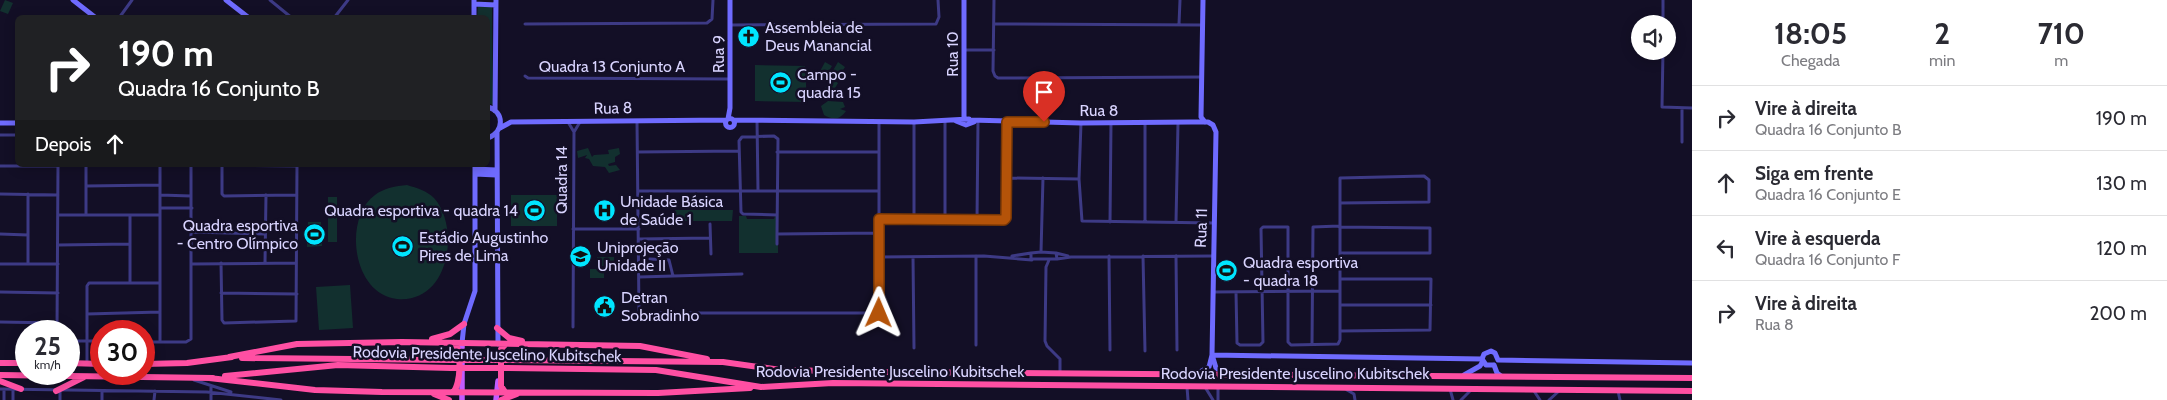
<!DOCTYPE html>
<html lang="pt">
<meta charset="utf-8">
<style>
:root{--surface:#fff;--page:#f2f2f3;--text:#2b2b33;--muted:#7c7c81;--line:#e1e1e2}
body{margin:0;font-family:Cabin,sans-serif;background:var(--page);color:var(--text);height:100vh;display:flex;flex-direction:column;font-size:19px;white-space:nowrap}
*{box-sizing:border-box;margin:0}
p{font-size:16px;color:var(--muted)}
.icon{flex:none;width:28px;height:28px;fill:none;stroke:currentColor;stroke-width:2;stroke-linecap:round;stroke-linejoin:round}
.map{position:relative;flex:1;overflow:hidden}
.details{display:flex;flex-direction:column;background:var(--surface);width:475px}
.details>*{flex:none}
.top-card{position:absolute;left:15px;top:15px;width:475px;height:152px;border-radius:8px;box-shadow:0 2px 12px #0003;background:#202124;color:#fff;overflow:hidden}
.tools{position:absolute;left:1631px;top:15px;display:grid;gap:10px}
.tools a{display:grid;place-items:center;width:45px;height:45px;border-radius:50%;background:var(--surface);box-shadow:0 2px 12px #0003;font-size:25px}
.speed{position:absolute;left:15px;top:320px;display:flex;gap:10px;font-size:25px;font-weight:700;text-align:center}
.speed>*{display:grid;place-content:center;width:65px;height:65px;border-radius:50%;background:var(--surface);box-shadow:0 2px 12px #0003;line-height:1}
.speed small{font-size:12px;font-weight:400}
.speed .limit{border:8px solid #d22;background:#fff;color:#111}
.pin{position:absolute;display:grid;place-items:center;width:42px;height:42px;color:#fff;margin:-51px -21px;border-radius:50% 50% 50% 0;rotate:-45deg;box-shadow:0 0 5px #0007}
.pin .icon{rotate:45deg}
.me{position:absolute;width:55px;margin:-28px;rotate:1deg;stroke-linejoin:round;filter:drop-shadow(0 0 4px #0008)}
.turn{display:flex;align-items:center;gap:18px;height:105px;padding:0 20px;font-size:22px}
.turn .icon{width:65px;height:65px;stroke-width:2.5}
.turn b{display:block;font-size:35px;line-height:42px}
.then{display:flex;align-items:center;height:48px;padding:0 20px;background:#0003;gap:10px;font-size:19px}
.eta{display:flex;justify-content:space-evenly;align-items:center;height:85px;text-align:center}
.eta b{font-size:30px;font-weight:700;line-height:35px}
ul{padding:0;list-style:none}
li{display:flex;align-items:center;gap:15px;height:65px;padding:0 20px;border-top:1px solid var(--line)}
li div{flex:1}
li b{display:block;font-size:19px}
li em{font-style:normal}
main{display:flex;flex:1;min-height:0}
.map>svg:first-child{display:block}
</style>
<main>
<div class="map">
<svg width="1692" height="400" viewBox="0 0 1692 400">
<rect width="100%" height="100%" fill="#130f26"/>
<!-- green -->
<path fill="#12302f" d="M5,0L13,3L8,14L0,11Z
M478,6H492L493,105L488,103V18H477Z
M825,62L832,66L824,79L818,75Z
M838,62L845,67L838,78L831,74Z
M755,65L805,66L807,102L755,101Z
M831,78L838,83L831,95L824,90Z
M828,101L843,102L845,107L840,109L846,111C840,120 833,120 824,115L821,106Z
M588,148L592,157L594,155L609,154L608,150L619,148L620,154L615,157V162L608,164L609,166L616,165L620,170L609,173L605,167L593,166L589,159L585,158L587,155L578,158L577,151Z
M407,185C417,188 427,191 434,198C461,228 449,304 397,299C352,294 343,218 375,195C384,188 396,186 407,185Z
M511,195H557V226H511Z
M328,197H337V242H328Z
M675,210H733L732,221H676Z
M739,216H746L747,219H774L775,216L778,219V253H739Z
M308,222H321L322,246L307,247Z
M597,257H614V266H597Z
M1223,264H1232V279L1223,278Z
M590,269H604V278H590Z
M350,285L353,328L319,330L316,287Z"/>
<g fill="none" stroke-linecap="round" stroke-linejoin="round">
<!-- street -->
<path stroke="#3d3a85" stroke-width="3" d="M270,0L292,18
M994,0L993,71L995,76L998,78L1202,77
M1663,0V24
M119,18L132,0
M334,18L348,0
M525,24L707,23L712,19L713,0
M995,24L1202,25
M1179,24L1180,0
M730,25L936,24L939,17L938,0
M964,50H994
M1663,51L1662,107L1692,108
M525,76L528,78L730,79
M757,120L758,191
M637,121L639,313H879V121
M568,122L574,132
M914,122V220
M1081,123L1079,179L1082,221L1214,223
M1145,123V222
M574,132L580,122
M0,135H18
M1682,142V108
M638,152L739,151
M777,152H879
M86,165V214
M222,165V194L224,196L297,195
M222,165L297,166
M0,166H58
M1008,178L1079,179
M86,186L160,185
M639,191H879
M0,194L58,195
M160,195L191,196
M160,208H192
M58,215H160
M879,219L1004,221L1007,216V122
M945,220V120
M977,220L978,121
M1110,222L1111,123
M1176,222L1178,123
M710,224L711,254
M1339,227L1430,228V253H1340
M573,229H639
M192,232L265,234
M0,234L28,235
M777,234L879,233
M639,239L710,238
M777,244V234L778,139L774,136L742,137L739,141L741,212L743,214L777,215
M58,245L130,244
M1041,252L1043,178
M1041,252L1056,253L1057,259H1031V253Z
M1056,253L1068,256
M1012,256L1031,253
M1109,256L1110,350
M1143,256L1145,351
M1176,256L1177,350
M879,257L984,256L1032,260
M913,257L914,348
M650,259L669,260L673,276
M1057,259L1071,257L1213,256
M1049,260L1046,267L1045,341L1047,346L1060,359V373
M221,263L222,320L224,323L296,321L297,165
M265,263L266,195
M0,264H58
M28,264V194
M192,264L296,263
M639,277L742,274
M1340,279H1431L1430,330L1340,331
M130,282V215
M0,292L58,293
M1213,292L1339,291
M1236,292L1237,343L1240,345H1260L1263,342L1261,229L1263,227H1288V342L1291,345L1338,344L1340,340V178L1424,176L1429,180V202L1340,203
M221,293L297,294
M1340,305H1431
M87,314L160,312
M0,322L58,323
M573,327L574,132
M57,331L58,165
M69,341H101
M144,342H186L191,339V165
M160,342V165
M1312,344L1313,227L1339,226
M976,345V256
M87,363V286L89,283H160
M194,380L231,392
M1187,387L1188,400
M1205,387L1213,400
M0,389L207,392L281,400
M1450,389L1453,400
M1347,390L1354,394L1355,400
M60,391V400
M1534,391L1540,400
M1618,391L1620,400
M4,400V389
M13,400V389
M102,400V391
M154,400L155,391
M211,400V386
M1218,400V386
M1461,400L1471,390
M1549,400L1559,391"/>
<!-- secondary -->
<path stroke="#6f6bff" stroke-width="5" d="M73,0L96,18
M226,0L249,18
M1203,0L1201,117L1205,122
M474,4L496,5
M474,18V0
M488,107C505,112 504,132 488,138
M495,111L496,0
M964,118V0
M725.5 123a4.5 4.5 0 1 1 9 0a4.5 4.5 0 1 1-9 0Z
M728,119L730,108V0
M734,120L914,122L969,119
M970,120L1081,123L1191,122H1208L1213,125L1216,132L1212,355L1209,367L1198,373
M956,121L966,125L974,122
M0,123H18
M500,128L511,122L726,120
M497,132L498,344
M475,169L496,170
M475,174L496,175
M462,343L464,324L475,291V165
M1212,355L1482,359
M1213,358L1216,368L1228,374
M1482,359L1484,354L1491,351L1495,353L1498,360
M1482,359L1486,365H1494
M1498,360L1692,363
M1494,365L1497,373L1501,376
M1464,375L1480,366L1483,361"/>
<!-- primary -->
<path stroke="#c25bff" stroke-width="5.5" d="M462,400V343
M496,400L498,381"/>
<!-- highway -->
<path stroke="#ff4fa3" stroke-width="6" d="M497,328L509,338L522,341
M432,339L450,334L464,324
M229,357L297,344L402,342L640,346L707,359
M242,358L451,360
M508,360L723,362L781,370L882,372L1692,378
M0,363H26
M69,363L101,364
M144,364L187,363L232,357
M507,368L656,370L761,387L833,383L1692,391
M0,375L213,378
M225,376L338,365L451,368
M209,378L315,390L382,392L658,393L750,388
M0,381L21,389
M56,391L84,377
M453,392C461,385 462,349 454,343
M505,392L501,386V349L506,344
M434,394L449,400
M501,400L517,394"/>
<!-- highway-bridge -->
<path stroke="#ff4fa3" stroke-width="6" d="M451,360H508
M451,368H507"/>
</g>
<g fill="none" stroke-linecap="round" stroke-linejoin="round">
<defs>
<path id="route" d="M879,313V219L1004,220L1006,218L1007,122H1044"/>
</defs>
<!-- route casing -->
<use href="#route" stroke="#753606" stroke-width="12"/>
<!-- route -->
<use href="#route" stroke="#b45309" stroke-width="9"/>
</g>
<!-- icons -->
<defs>
<symbol id="church-disc" viewBox="-11 -11 22 22"><circle r="9.5" fill="#00e5ff" stroke="#130f26"/><path d="M-1.2-6h2.4v3.5h3.3v2.4h-3.3V6h-2.4V-.1h-3.3v-2.4h3.3Z" fill="#111"/></symbol>
<symbol id="stadium-disc" viewBox="-11 -11 22 22"><circle r="9.5" fill="#00e5ff" stroke="#130f26"/><path d="M0-5a6.5 5 0 1 0 0 10a6.5 5 0 1 0 0-10ZM-3.5-1.8h7v3.6h-7Z" fill="#111"/></symbol>
<symbol id="hospital-disc" viewBox="-11 -11 22 22"><circle r="9.5" fill="#00e5ff" stroke="#130f26"/><path d="M-5-5h3v3.5h4V-5h3V5h-3V1.5h-4V5h-3Z" fill="#111"/></symbol>
<symbol id="university-disc" viewBox="-11 -11 22 22"><circle r="9.5" fill="#00e5ff" stroke="#130f26"/><path d="M0-5L7-2L0 1L-7-2ZM-4 1L0 2.5L4 1V4Q0 6-4 4Z" fill="#111"/></symbol>
<symbol id="civic-disc" viewBox="-11 -11 22 22"><circle r="9.5" fill="#00e5ff" stroke="#130f26"/><path d="M-.6-6.5H3V-4.5H.6V-3L4-1V1h2V6H-6V1h2V-1L-.6-3ZM-1.2 2.5V6h2.4V2.5Z" fill="#111"/></symbol>
</defs>
<g fill-rule="evenodd">
<use href="#church-disc" x="736" y="24" width="25" height="25"/>
<use href="#stadium-disc" x="768" y="70" width="25" height="25"/>
<use href="#stadium-disc" x="522" y="198" width="25" height="25"/>
<use href="#hospital-disc" x="592" y="198" width="25" height="25"/>
<use href="#stadium-disc" x="302" y="222" width="25" height="25"/>
<use href="#stadium-disc" x="390" y="234" width="25" height="25"/>
<use href="#university-disc" x="568" y="244" width="25" height="25"/>
<use href="#stadium-disc" x="1214" y="258" width="25" height="25"/>
<use href="#civic-disc" x="592" y="294" width="25" height="25"/>
</g>
<g text-anchor="middle" dominant-baseline="central" stroke-width="5" stroke-linejoin="round" paint-order="stroke">
<!-- poi labels -->
<g font-size="16" fill="#d9d4ff" stroke="#130f26" text-anchor="start">
<text x="765" y="27">Assembleia de<tspan x="765" dy="18">Deus Manancial</tspan></text>
<text x="797" y="74">Campo -<tspan x="797" dy="18">quadra 15</tspan></text>
<text x="620" y="201">Unidade Básica<tspan x="620" dy="18">de Saúde 1</tspan></text>
<text x="518" y="210" text-anchor="end">Quadra esportiva - quadra 14</text>
<text x="298" y="225" text-anchor="end">Quadra esportiva<tspan x="298" dy="18">- Centro Olímpico</tspan></text>
<text x="419" y="237">Estádio Augustinho<tspan x="419" dy="18">Pires de Lima</tspan></text>
<text x="597" y="247">Uniprojeção<tspan x="597" dy="18">Unidade II</tspan></text>
<text x="1243" y="262">Quadra esportiva<tspan x="1243" dy="18">- quadra 18</tspan></text>
<text x="621" y="297">Detran<tspan x="621" dy="18">Sobradinho</tspan></text>
</g>
<!-- street labels -->
<g font-size="16" fill="#d9d4ff" stroke="#130f26">
<text transform="translate(718 54) rotate(-90)">Rua 9</text>
<text transform="translate(952 54) rotate(-90)">Rua 10</text>
<text x="612" y="66">Quadra 13 Conjunto A</text>
<text transform="translate(613 108) rotate(-1)">Rua 8</text>
<text x="1099" y="110">Rua 8</text>
<text transform="translate(561 180) rotate(-90)">Quadra 14</text>
<text transform="translate(1201 228) rotate(-88)">Rua 11</text>
<text transform="translate(487 354) rotate(1)">Rodovia Presidente Juscelino Kubitschek</text>
<text x="890" y="371">Rodovia Presidente Juscelino Kubitschek</text>
<text x="1295" y="373">Rodovia Presidente Juscelino Kubitschek</text>
</g>
</g>
</svg>
<div class="tools">
<a><svg class="icon" aria-label="sound" viewBox="0 0 24 24"><path d="M4 9h4l5-4v14l-5-4H4zM17 9q2 3 0 6"/></svg></a>
</div>
<div class="speed"><div>25<small>km/h</small></div><div class="limit">30</div></div>
<div class="pin" style="left:1044px;top:122px;background:#d93025"><svg class="icon" aria-label="arrive" viewBox="0 0 24 24"><path d="M6 21V4h12l-3 4 3 4H6"/></svg></div>
<svg class="me" style="left:879px;top:313px" viewBox="-20 -20 40 40"><path d="M0-17L14 15 0 8-14 15z" fill="#b45309" stroke="#fff" stroke-width="4"/></svg>
<div class="top-card">
<div class="turn"><svg class="icon" aria-label="right" viewBox="0 0 24 24"><path d="M7 20v-9h11M14 6l5 5-5 5"/></svg><div><b>190 m</b>Quadra 16 Conjunto B</div></div>
<div class="then">Depois<svg class="icon" aria-label="ahead" viewBox="0 0 24 24"><path d="M12 20V5M6 11l6-6 6 6"/></svg></div>
</div>
</div>
<section class="details">
<div class="eta">
<div><b>18:05</b><p>Chegada</p></div>
<div><b>2</b><p>min</p></div>
<div><b>710</b><p>m</p></div>
</div>
<ul>
<li><svg class="icon" aria-label="right" viewBox="0 0 24 24"><path d="M7 20v-9h11M14 6l5 5-5 5"/></svg><div><b>Vire à direita</b><p>Quadra 16 Conjunto B</p></div><em>190 m</em></li>
<li><svg class="icon" aria-label="ahead" viewBox="0 0 24 24"><path d="M12 20V5M6 11l6-6 6 6"/></svg><div><b>Siga em frente</b><p>Quadra 16 Conjunto E</p></div><em>130 m</em></li>
<li><svg class="icon" aria-label="left" viewBox="0 0 24 24"><path d="M17 20v-9H6M10 6l-5 5 5 5"/></svg><div><b>Vire à esquerda</b><p>Quadra 16 Conjunto F</p></div><em>120 m</em></li>
<li><svg class="icon" aria-label="right" viewBox="0 0 24 24"><path d="M7 20v-9h11M14 6l5 5-5 5"/></svg><div><b>Vire à direita</b><p>Rua 8</p></div><em>200 m</em></li>
</ul>
</section>
</main>
